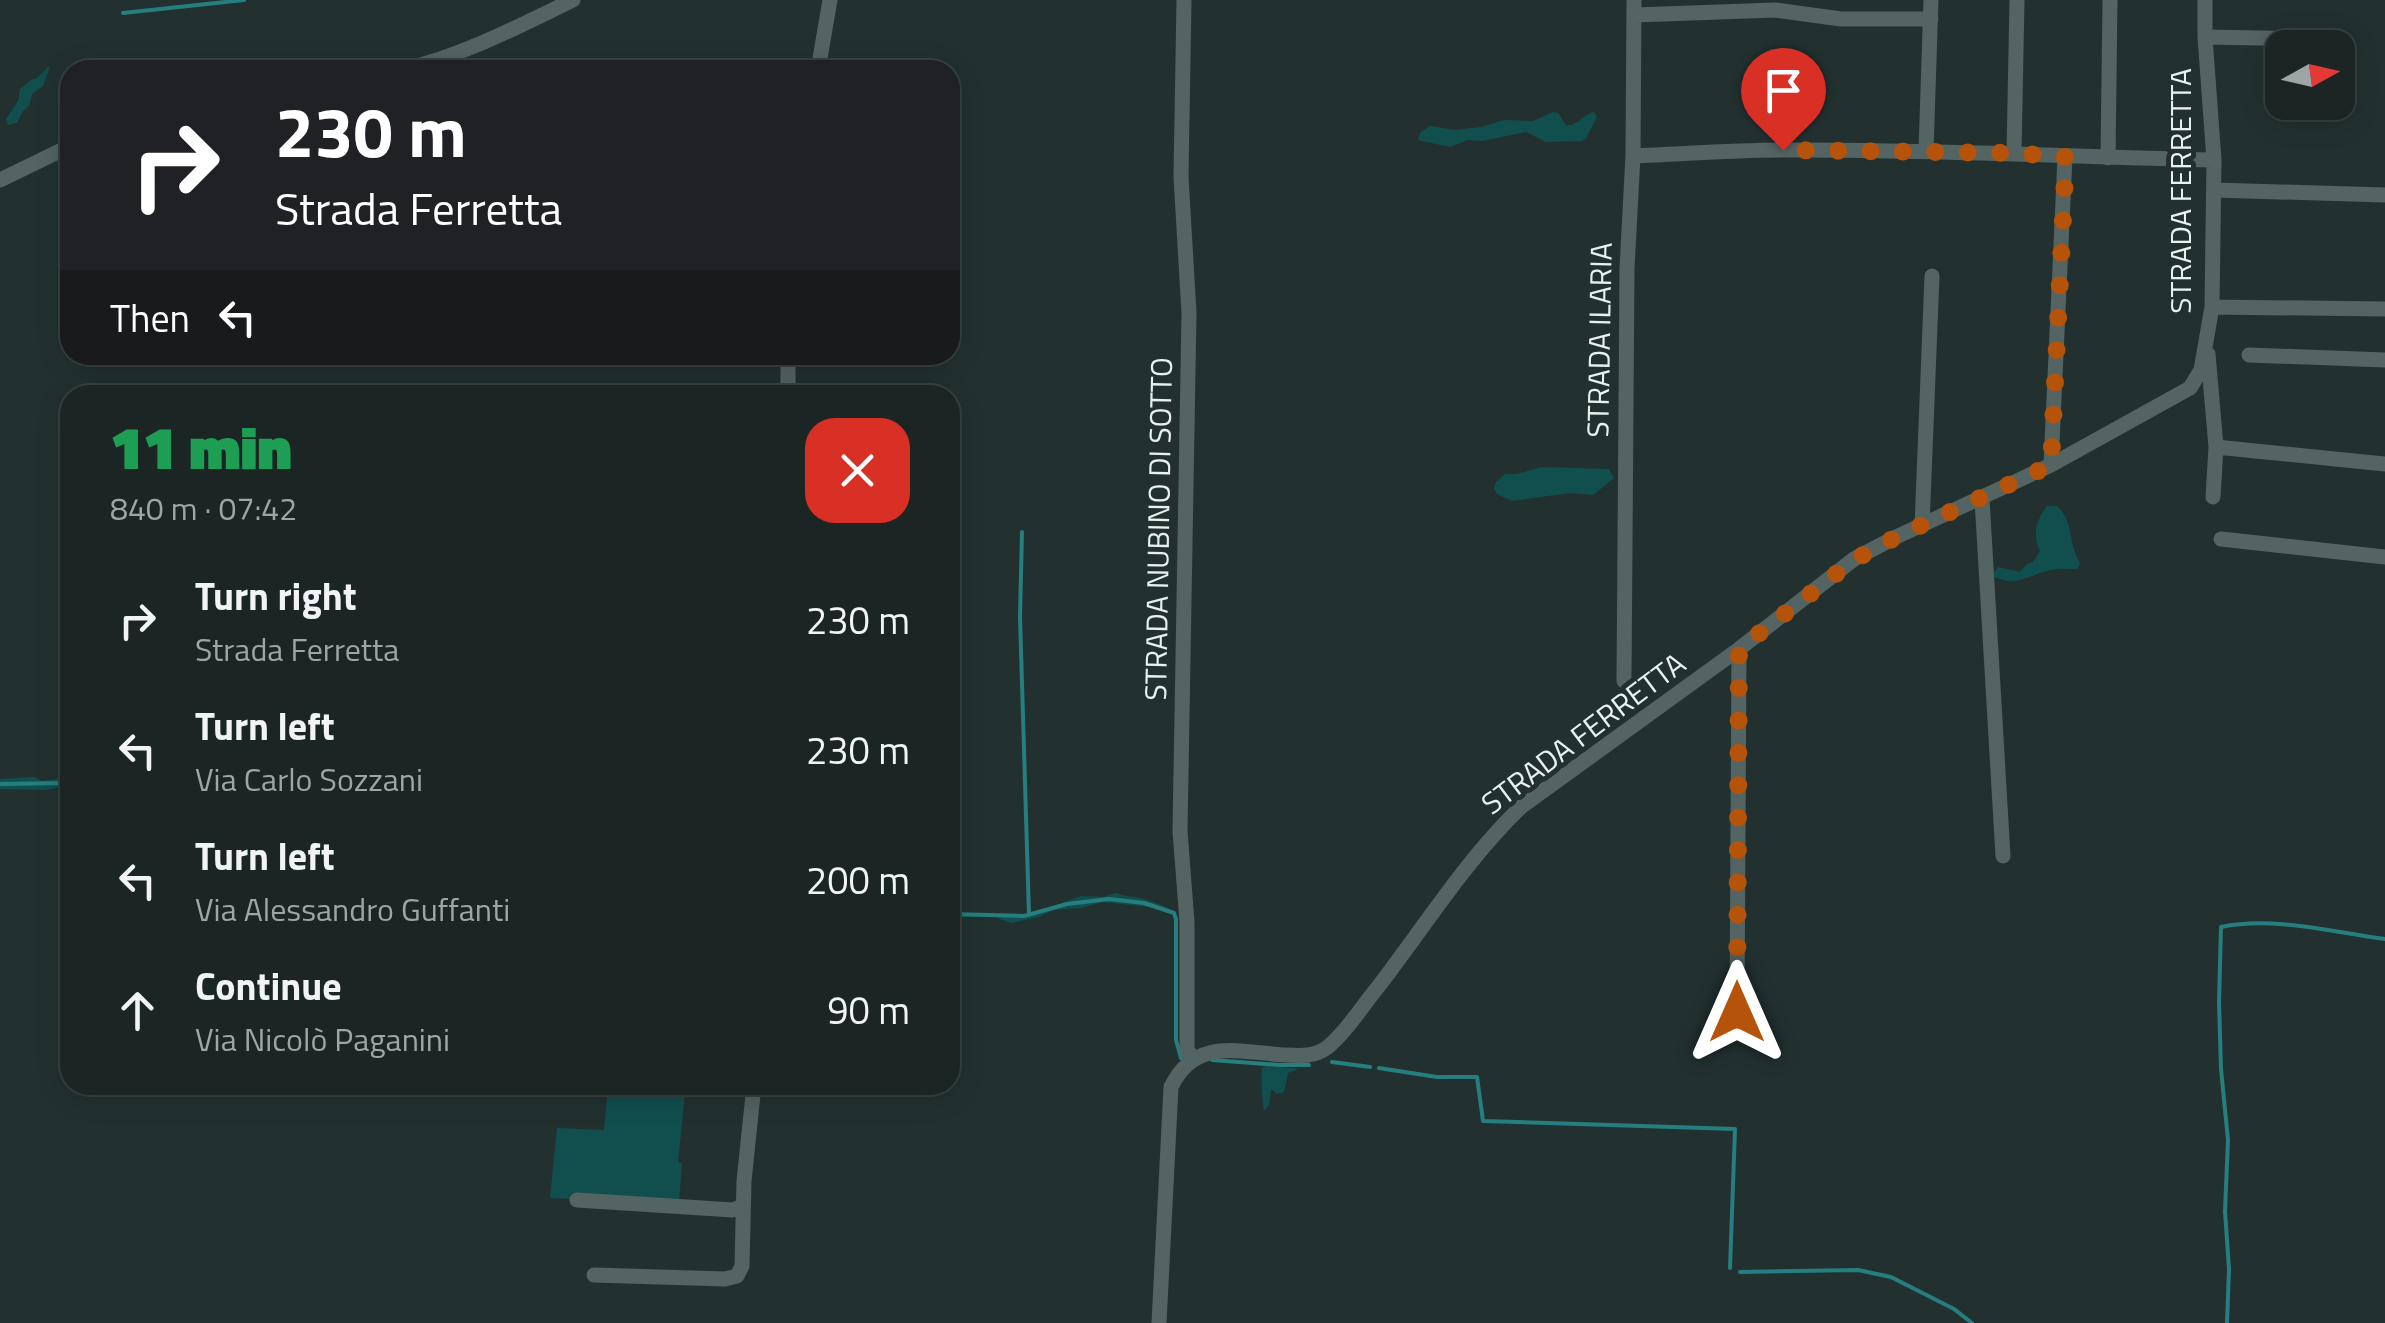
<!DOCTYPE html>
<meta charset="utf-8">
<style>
:root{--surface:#1a2524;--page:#273131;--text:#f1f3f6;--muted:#9fa5a6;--line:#384241}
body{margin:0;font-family:"Titillium Web",sans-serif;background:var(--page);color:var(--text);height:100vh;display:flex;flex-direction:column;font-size:38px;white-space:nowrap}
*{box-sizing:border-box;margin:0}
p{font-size:32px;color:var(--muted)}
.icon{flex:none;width:55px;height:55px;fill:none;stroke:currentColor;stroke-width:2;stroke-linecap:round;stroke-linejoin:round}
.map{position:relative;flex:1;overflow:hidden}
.drawer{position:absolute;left:60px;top:385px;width:900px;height:710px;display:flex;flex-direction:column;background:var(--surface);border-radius:30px;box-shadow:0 5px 25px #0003,0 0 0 2px var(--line)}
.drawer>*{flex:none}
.hud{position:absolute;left:60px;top:60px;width:900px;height:305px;border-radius:30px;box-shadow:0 5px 25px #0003,0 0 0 2px var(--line);background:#202124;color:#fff;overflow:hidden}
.needle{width:65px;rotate:82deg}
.buttons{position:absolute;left:2265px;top:30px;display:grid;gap:20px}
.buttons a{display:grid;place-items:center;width:90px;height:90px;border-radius:20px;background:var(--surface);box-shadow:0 5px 25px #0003,0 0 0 2px var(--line);font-size:50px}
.pin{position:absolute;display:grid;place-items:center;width:85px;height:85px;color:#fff;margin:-102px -42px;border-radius:50% 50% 50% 0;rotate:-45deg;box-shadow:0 0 10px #0007}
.pin .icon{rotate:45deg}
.me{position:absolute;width:110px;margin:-55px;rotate:0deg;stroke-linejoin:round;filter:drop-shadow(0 0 8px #0008)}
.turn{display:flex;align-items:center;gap:35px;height:210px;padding:0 50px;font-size:45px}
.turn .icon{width:130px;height:130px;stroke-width:2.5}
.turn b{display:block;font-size:70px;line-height:85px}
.then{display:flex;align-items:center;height:95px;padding:0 50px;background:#0003;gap:20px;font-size:38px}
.round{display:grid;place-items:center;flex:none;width:105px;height:105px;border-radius:30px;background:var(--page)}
.head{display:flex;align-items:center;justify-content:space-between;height:170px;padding:0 50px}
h1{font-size:60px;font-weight:800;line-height:75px;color:#1e9e55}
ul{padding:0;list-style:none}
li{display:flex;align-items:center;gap:30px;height:130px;padding:0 50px}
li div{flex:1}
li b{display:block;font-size:38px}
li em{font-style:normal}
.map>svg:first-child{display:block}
</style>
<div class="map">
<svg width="2385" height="1323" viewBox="0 0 2385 1323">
<rect width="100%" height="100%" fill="#223130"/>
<!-- green -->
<path fill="#114f4e" d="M48,67H50L43,86L32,94L29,106L23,111L17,123L8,125L6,119L18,101L20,89L31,80L37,78Z
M1553,112L1558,113L1566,125C1578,127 1581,115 1594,112L1597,117L1586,138L1582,141L1546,142L1526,132L1482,141L1468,140L1450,147L1418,140L1420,133L1430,126L1454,130L1481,127L1504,120L1533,121Z
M1541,467L1609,469L1614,478L1593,495L1570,493L1512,501L1497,494L1494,488L1496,482L1505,474H1517Z
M2047,506H2057C2074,521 2068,544 2080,563L2077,569C2068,569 2060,568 2051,570C2028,575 2016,588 1992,576L1998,567L2020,572L2027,564L2033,562L2040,551C2032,534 2036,521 2047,506Z
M34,777L42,781L68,777L70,785L47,790L0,789V779Z
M1116,893C1125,897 1132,896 1141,898C1148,900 1165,906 1172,910L1167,911L1158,908L1102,902L1081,908L1054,910L1039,917L1011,923L995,917H950V912L1019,915L1036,912L1081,896L1103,897Z
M1266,1066L1299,1069L1288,1073L1284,1092L1277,1094L1271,1089L1269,1105L1264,1111C1262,1104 1261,1075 1262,1068Z
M608,1085H686L678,1162L682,1163L679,1203L550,1198L557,1128L604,1130Z"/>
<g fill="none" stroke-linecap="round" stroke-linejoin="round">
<!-- stream -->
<path stroke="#267f7e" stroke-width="4" d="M123,13L244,0
M1022,532L1020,617L1029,915
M0,784L70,783
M950,914L1024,916L1067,904L1109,899L1144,903L1174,913L1176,919V1040L1181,1058
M1212,1060L1279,1065H1309
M1332,1062L1370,1067
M1379,1068L1437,1077H1477L1483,1121L1735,1129L1730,1268
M1740,1272L1858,1270L1891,1277L1954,1309L1972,1323
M2227,1323L2229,1269L2225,1211L2228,1140L2221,1069L2219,1002L2221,927C2273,916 2332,932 2385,939"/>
<!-- minor -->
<path stroke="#546463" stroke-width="15" d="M1184,0L1181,177L1189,313L1180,831L1187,922V1049L1192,1058
M1635,15L1775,10L1841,19H1931
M2205,37L2314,39
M401,70C462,56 517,27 573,0
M818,70L830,0
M1926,151L1931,0
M2014,153L2017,0
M1633,156C1684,154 1735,150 1786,150C1929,149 2071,157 2214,160
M2108,158L2110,0
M0,180L70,146
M2214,190L2385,195
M2212,307L2385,309
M2208,354L2216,447L2213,497
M2249,355L2385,360
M788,395V355
M2216,447L2385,464
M2051,465L2065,157
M1982,499L2003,856
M1922,526L1932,276
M2221,539L2385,557
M1624,681L1627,268L1633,156L1634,0
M1737,1012L1739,649
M577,1200L733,1210L742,1206
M594,1275L725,1279L737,1276L742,1266L744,1181L754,1085
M1159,1323L1171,1087C1195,1037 1239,1052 1285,1055C1301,1056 1316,1057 1329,1046C1348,1030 1362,1006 1378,987C1425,926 1466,860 1521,807L1739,649L1854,559L1896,537L2051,465L2190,388L2201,370L2212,307L2214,160L2205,37V0"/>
</g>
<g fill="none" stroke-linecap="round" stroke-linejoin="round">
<!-- route -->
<path stroke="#b45309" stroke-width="18" stroke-dasharray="0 32.4" d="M1737,1012L1739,649L1854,560L1896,537L2051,465L2066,157L2014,153L1783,150"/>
</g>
<g text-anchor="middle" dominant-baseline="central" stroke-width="10" stroke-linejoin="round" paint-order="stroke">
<!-- street labels -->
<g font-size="30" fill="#e8f1f0" stroke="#223130">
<text transform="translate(2180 191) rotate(-90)">STRADA FERRETTA</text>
<text transform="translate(1599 340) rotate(-89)">STRADA ILARIA</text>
<text transform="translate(1158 529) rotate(-89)">STRADA NUBINO DI SOTTO</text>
<text transform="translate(1583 733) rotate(-37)">STRADA FERRETTA</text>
</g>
</g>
</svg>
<div class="buttons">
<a><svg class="needle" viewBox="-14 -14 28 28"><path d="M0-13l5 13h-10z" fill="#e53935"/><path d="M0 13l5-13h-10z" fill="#9fa5a6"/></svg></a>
</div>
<div class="pin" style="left:1783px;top:150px;background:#d93025"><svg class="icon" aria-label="arrive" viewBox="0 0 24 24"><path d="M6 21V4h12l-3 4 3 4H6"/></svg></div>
<svg class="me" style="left:1737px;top:1012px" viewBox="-20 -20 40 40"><path d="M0-17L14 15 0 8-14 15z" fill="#b45309" stroke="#fff" stroke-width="4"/></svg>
<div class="hud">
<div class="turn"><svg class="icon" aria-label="right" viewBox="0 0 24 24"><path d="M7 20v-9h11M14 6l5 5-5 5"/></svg><div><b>230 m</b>Strada Ferretta</div></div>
<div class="then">Then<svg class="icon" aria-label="left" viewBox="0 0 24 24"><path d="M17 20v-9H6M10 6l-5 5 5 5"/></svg></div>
</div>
<section class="drawer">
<div class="head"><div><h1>11 min</h1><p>840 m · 07:42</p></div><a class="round" style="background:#d93025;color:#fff"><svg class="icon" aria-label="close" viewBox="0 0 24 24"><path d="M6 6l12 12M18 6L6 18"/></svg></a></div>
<ul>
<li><svg class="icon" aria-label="right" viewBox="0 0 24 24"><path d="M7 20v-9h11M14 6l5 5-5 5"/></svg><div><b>Turn right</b><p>Strada Ferretta</p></div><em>230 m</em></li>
<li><svg class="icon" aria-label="left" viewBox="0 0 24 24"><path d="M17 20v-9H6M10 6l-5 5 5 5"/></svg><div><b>Turn left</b><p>Via Carlo Sozzani</p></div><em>230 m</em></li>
<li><svg class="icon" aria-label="left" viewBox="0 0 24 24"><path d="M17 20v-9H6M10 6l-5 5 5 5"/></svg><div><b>Turn left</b><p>Via Alessandro Guffanti</p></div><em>200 m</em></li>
<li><svg class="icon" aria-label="ahead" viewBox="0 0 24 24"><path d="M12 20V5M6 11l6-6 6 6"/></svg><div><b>Continue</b><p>Via Nicolò Paganini</p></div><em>90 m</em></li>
</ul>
</section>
</div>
